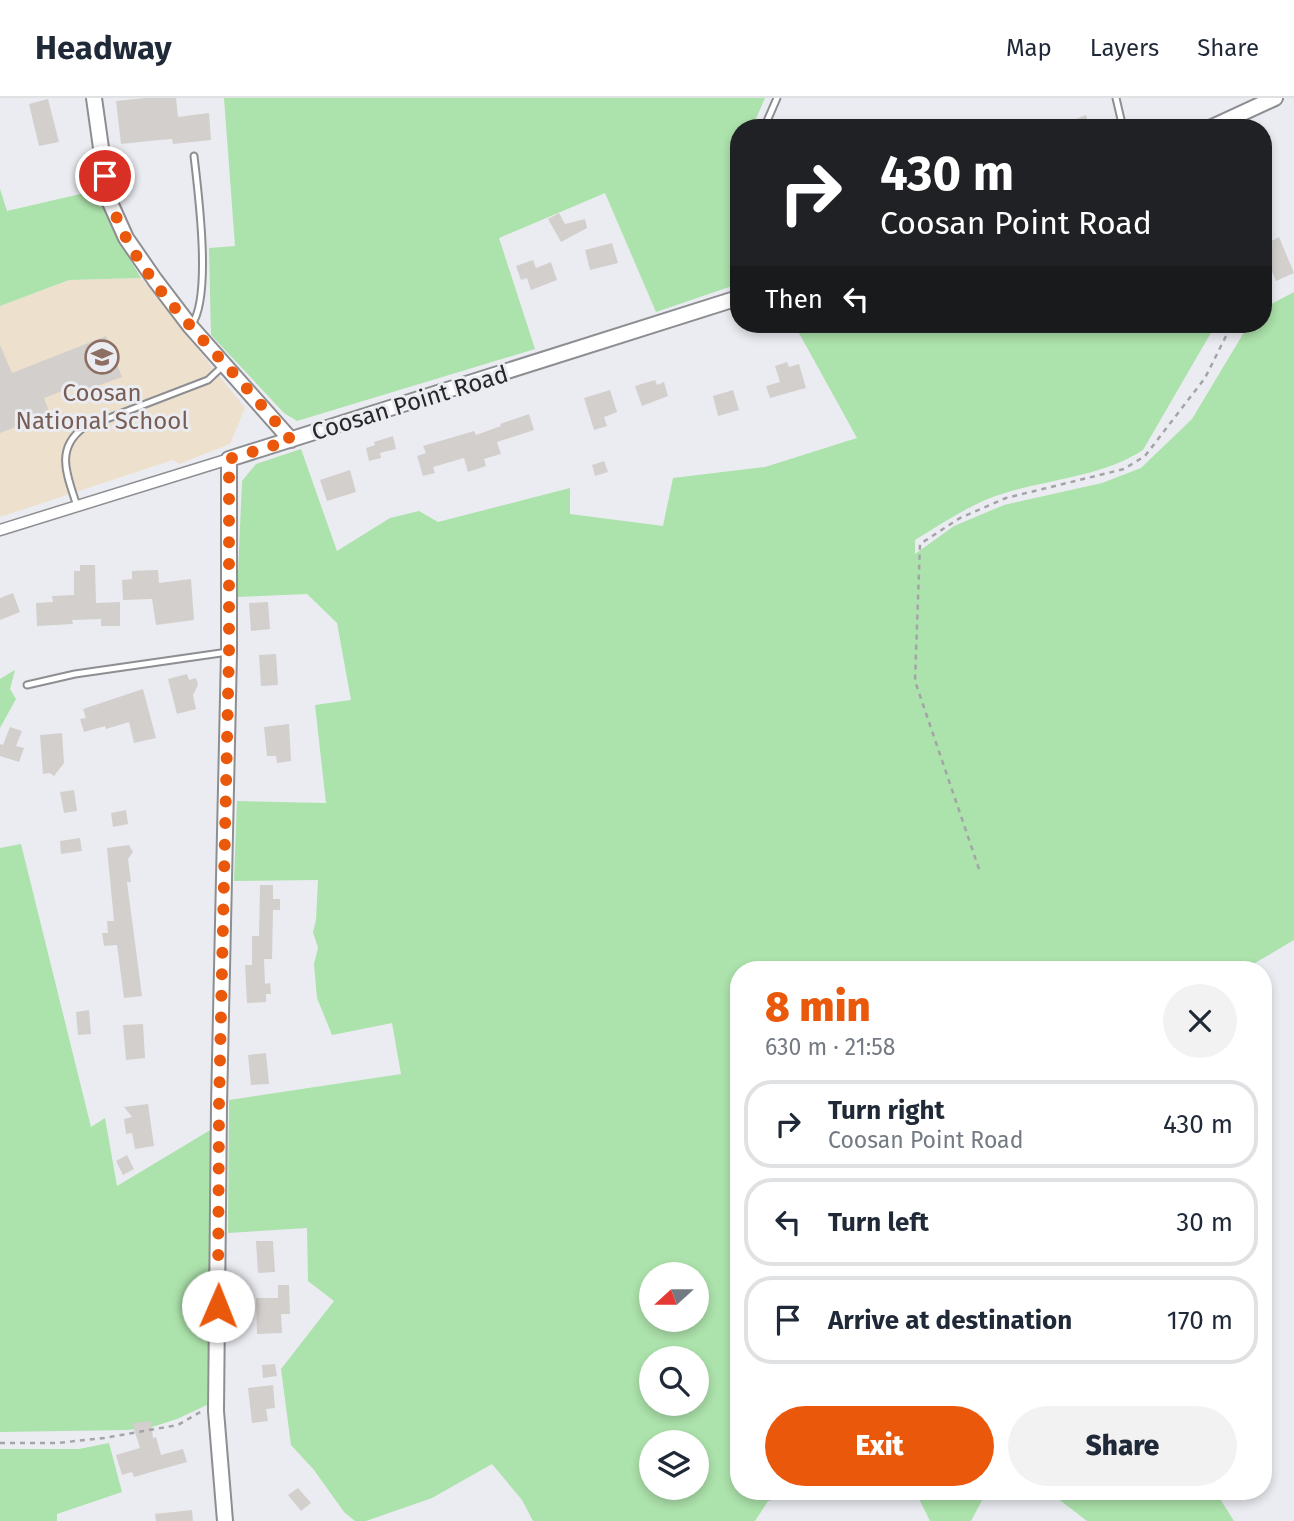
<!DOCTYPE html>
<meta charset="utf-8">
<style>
:root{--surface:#fff;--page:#f2f2f3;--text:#1f2937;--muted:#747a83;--line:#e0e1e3;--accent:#ea580c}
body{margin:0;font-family:"Fira Sans",sans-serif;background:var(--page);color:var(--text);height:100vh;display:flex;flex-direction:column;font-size:26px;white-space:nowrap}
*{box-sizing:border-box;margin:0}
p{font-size:23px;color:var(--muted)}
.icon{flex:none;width:38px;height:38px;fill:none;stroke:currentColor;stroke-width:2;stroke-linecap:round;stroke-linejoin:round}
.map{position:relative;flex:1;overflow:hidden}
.drawer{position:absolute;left:730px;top:863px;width:542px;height:539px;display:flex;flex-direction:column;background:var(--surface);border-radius:28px;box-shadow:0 4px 10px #0003}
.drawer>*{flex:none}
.guide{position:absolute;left:730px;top:21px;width:542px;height:214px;border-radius:28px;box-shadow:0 4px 10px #0003;background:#202124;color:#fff;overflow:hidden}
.needle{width:46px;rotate:249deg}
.controls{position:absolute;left:639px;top:1164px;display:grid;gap:14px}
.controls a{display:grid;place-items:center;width:70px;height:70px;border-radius:50%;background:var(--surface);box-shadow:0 4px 10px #0003;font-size:35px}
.pin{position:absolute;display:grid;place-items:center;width:60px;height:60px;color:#fff;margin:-30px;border:4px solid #fff;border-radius:50%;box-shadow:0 2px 7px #0007}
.me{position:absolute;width:77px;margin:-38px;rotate:1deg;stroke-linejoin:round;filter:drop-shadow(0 0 5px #0008)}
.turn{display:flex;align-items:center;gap:24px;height:147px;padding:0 35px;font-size:32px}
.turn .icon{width:91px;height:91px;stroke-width:2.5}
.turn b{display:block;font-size:49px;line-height:60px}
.then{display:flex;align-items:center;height:66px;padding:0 35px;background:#0003;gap:14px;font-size:26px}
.round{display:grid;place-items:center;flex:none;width:74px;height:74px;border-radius:37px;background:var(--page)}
.headline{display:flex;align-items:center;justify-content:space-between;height:119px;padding:0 35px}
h1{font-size:42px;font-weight:800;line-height:52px;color:var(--accent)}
.primary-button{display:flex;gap:14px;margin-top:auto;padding:14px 35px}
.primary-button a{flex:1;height:80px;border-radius:42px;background:var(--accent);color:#fff;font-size:28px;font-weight:800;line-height:80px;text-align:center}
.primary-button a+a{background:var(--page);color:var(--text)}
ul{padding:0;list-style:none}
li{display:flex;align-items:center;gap:21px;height:88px;margin:0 14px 10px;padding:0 21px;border:4px solid var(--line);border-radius:28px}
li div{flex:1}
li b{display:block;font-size:26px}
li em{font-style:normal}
header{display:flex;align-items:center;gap:42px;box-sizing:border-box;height:98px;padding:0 35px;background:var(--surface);border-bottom:2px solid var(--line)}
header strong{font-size:33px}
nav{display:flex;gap:38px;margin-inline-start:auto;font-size:24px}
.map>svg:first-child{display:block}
</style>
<header>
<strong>Headway</strong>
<nav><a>Map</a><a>Layers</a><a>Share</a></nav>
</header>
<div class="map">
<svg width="1294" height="1423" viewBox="0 0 1294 1423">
<rect width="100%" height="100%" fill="#ebecf1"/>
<!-- education -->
<path fill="#ede1cd" d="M141,180L245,310L230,346L179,366L173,362L0,419V208L69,182Z"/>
<!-- green -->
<path fill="#ace2ab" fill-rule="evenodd" d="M224,0H765L752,30H738V186L656,214L605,95L499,140L535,251L297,323L284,315L211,237L209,150L235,148Z
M0,91L7,113L102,91L116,138L141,180L69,182L0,208Z
M1294,194V842L1245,871L738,872V1393H813L768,1403L755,1423H533L522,1402L492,1366L432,1400L366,1423H355L344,1414L314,1372L291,1347L281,1271L334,1203L308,1183L307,1130L228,1135L229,1002L401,976L392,925L332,937L317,900L314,866L318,850L313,834L316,822L318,782L234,783L237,703L326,705L315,607L351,602L337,525L307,496L237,499L242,383L256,366L301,351L337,453L390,420L419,413L438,424L570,390V416L663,428L673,380L765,369L857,340L794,226H1216L1143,352C1104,378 1050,381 1005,395C973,404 943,425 915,442V456L954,428L1004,407L1102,385L1141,370L1192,321L1249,226H1264V210ZM696,1176V1222H651V1176ZM651,1260H696V1306H651ZM651,1344H696V1390H651Z
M15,572L10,591L16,601L0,630V581Z
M21,746L91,1029L105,1020L117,1088L212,1031L207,1307L177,1321L152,1329L128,1332L0,1334V750Z
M109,1345L122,1394L57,1416V1423H0V1351H79Z
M915,1393H987L971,1423H930Z
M1048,1393H1215L1234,1423H1087Z"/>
<!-- building -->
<path fill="#d3cfcc" d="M145,0H176L178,19L209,15L211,42L173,46L172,41L159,42L121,46L116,3Z
M48,1L59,44L39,48L29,6Z
M1086,17L1090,30H1056V29Z
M559,115L565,126L585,121L587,130L561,144L548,121Z
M1279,139L1294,175L1276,183L1264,155V147Z
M612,145L618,165L590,172L585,152Z
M533,162L536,170L551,164L557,182L531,192L527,180L521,182L516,168Z
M106,238L122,279L81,294L78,287L44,300L50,316L0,335V247L12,275Z
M787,264L789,269L799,266L806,290L770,300L766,288L780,284L775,268Z
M655,282L657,287L664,284L668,298L642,308L635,288Z
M610,292L617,314L604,319L607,328L594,332L584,300Z
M733,292L739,312L718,318L713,298Z
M529,316L534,332L497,344L501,356L484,361L486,368L468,374L464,360L433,369L435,375L423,378L417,358L426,355L423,348L474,333L476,337L501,328L500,326Z
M393,338L396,351L380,355L381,360L369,363L366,350L375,347L374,344Z
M604,363L608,374L595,378L592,367Z
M350,372L356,394L327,403L320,382Z
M80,467H95L96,505L120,504V528H101V521L72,522L73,526L37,528L36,505L53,504L52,498L74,497V473H80Z
M158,472L159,485L191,481L194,522L156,527L152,501L123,502L122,482L132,481V473Z
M13,495L20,514L0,522V500Z
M268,504L270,531L251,533L249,505Z
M276,556L278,587L261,588L259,557Z
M187,576L189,582L196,580L198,587L193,597L196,611L177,616L168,581Z
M143,591L156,640L134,645L129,624L106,631L105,628L84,634L80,621L86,620L83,611Z
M289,626L291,663L277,665L276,658H267L264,629Z
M10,629L22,633L16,648L24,650L19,664L0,658V646L3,647Z
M62,635L64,665L54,678L50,675L43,676L40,637Z
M74,692L77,713L64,715L60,694Z
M126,712L128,726L113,729L111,715Z
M80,740L82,753L61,756L60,743Z
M129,747L133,754L128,761L131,784H127L142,898L124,900L117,847L104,848L102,835H108L107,823H114L107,750Z
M260,787H273V801H280V812H273L272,861H264L265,886L270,885L271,896H266V904L247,905L245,867H252V838H259Z
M89,912L91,936L78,937L76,914Z
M143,926L145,960L126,962L123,927Z
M266,955L269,986L251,987L248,957Z
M148,1006L154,1048L135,1051L132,1035L126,1036L124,1021L132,1019L124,1009Z
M127,1057L134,1071L123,1077L116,1063Z
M256,1143H273L275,1174L258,1175Z
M278,1187H289L290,1216H281L282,1235L257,1236L256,1200H278Z
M275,1266L277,1278L263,1280L262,1267Z
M273,1287L275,1310L266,1311L268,1323L252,1325L248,1290Z
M151,1323L153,1340L156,1339L161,1357L183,1351L187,1364L134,1379L132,1374L122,1377L116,1357L140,1350L132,1325Z
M298,1390L311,1405L301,1413L288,1397Z
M192,1412L193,1423H156L155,1416Z"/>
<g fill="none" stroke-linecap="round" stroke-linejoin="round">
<defs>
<path id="lane" d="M1116,0L1123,30
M764,30L777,0
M192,226C212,198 198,93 194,58
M77,408C68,379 54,352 83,330L208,282L224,267
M27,587L75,576L228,554"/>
<path id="street" d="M0,432L229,361"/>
<path id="secondary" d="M94,0L108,100L126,140L155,182L190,228L291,342
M1210,30L1275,0
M225,1423L216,1313L219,1007L229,554V361L738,200"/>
</defs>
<!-- lane casing -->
<use href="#lane" stroke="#8d8e92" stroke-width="9"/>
<!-- street casing -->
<use href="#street" stroke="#8d8e92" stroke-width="13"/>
<!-- secondary casing -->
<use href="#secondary" stroke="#8d8e92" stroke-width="18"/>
<!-- path -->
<path stroke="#a4a4a8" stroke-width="2.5" stroke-dasharray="5 5" stroke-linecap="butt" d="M979,771L915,583L920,446L960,420L1006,400L1124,371L1145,358L1205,280L1232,226
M0,1345H57L104,1340L178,1327L204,1312"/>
<!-- lane -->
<use href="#lane" stroke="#fff" stroke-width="5"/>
<!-- street -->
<use href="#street" stroke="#fff" stroke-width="10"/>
<!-- secondary -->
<use href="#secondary" stroke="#fff" stroke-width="14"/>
</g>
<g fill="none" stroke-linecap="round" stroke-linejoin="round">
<!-- route -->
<path stroke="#ea580c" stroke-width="12" stroke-dasharray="0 21.6" d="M105,78C116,151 176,212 224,265C247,290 269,316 291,342L229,361V554L219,1007L218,1208"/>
</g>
<!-- icons -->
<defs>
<symbol id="school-ring" viewBox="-11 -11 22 22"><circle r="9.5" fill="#ebecf1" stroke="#8d6e63" stroke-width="1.5"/><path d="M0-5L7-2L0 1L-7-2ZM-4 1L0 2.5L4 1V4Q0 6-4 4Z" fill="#8d6e63"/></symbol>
</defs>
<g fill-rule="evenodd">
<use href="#school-ring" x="83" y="240" width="38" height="38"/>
</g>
<g text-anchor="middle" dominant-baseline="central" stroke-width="6" stroke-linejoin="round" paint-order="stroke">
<!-- education labels -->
<g font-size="24" fill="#785e54" stroke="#ebecf1">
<text x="102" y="295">Coosan<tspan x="102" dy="28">National School</tspan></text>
</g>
<!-- street labels -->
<g font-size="24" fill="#272729" stroke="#ebecf1">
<text transform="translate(410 305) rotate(-17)">Coosan Point Road</text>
</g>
</g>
</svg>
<div class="controls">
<a><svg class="needle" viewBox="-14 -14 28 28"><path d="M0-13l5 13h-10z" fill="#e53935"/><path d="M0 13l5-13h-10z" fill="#747a83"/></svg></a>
<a><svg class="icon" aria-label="search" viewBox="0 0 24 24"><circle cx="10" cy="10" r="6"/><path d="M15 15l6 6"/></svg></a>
<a><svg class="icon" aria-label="layers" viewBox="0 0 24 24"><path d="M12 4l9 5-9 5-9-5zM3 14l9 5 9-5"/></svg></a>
</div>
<div class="pin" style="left:105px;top:78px;background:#d93025"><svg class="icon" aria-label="arrive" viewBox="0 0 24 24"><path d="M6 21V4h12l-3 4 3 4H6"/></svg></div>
<svg class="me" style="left:218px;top:1208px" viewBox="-20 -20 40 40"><circle r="19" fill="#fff"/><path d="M0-13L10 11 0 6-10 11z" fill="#ea580c"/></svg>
<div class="guide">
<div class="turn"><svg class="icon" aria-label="right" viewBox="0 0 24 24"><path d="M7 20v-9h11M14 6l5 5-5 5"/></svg><div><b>430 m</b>Coosan Point Road</div></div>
<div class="then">Then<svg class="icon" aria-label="left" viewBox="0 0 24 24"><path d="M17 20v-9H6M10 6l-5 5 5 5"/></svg></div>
</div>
<section class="drawer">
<div class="headline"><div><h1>8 min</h1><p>630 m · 21:58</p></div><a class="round"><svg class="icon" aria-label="close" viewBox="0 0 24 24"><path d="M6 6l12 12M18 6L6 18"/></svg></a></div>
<ul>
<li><svg class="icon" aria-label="right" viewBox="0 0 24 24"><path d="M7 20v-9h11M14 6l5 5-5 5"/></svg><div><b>Turn right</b><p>Coosan Point Road</p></div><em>430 m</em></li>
<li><svg class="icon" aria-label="left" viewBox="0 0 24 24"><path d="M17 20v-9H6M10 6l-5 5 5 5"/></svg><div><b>Turn left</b></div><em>30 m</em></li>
<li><svg class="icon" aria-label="arrive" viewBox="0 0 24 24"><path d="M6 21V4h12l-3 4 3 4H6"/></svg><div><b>Arrive at destination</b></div><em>170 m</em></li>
</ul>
<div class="primary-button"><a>Exit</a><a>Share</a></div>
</section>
</div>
